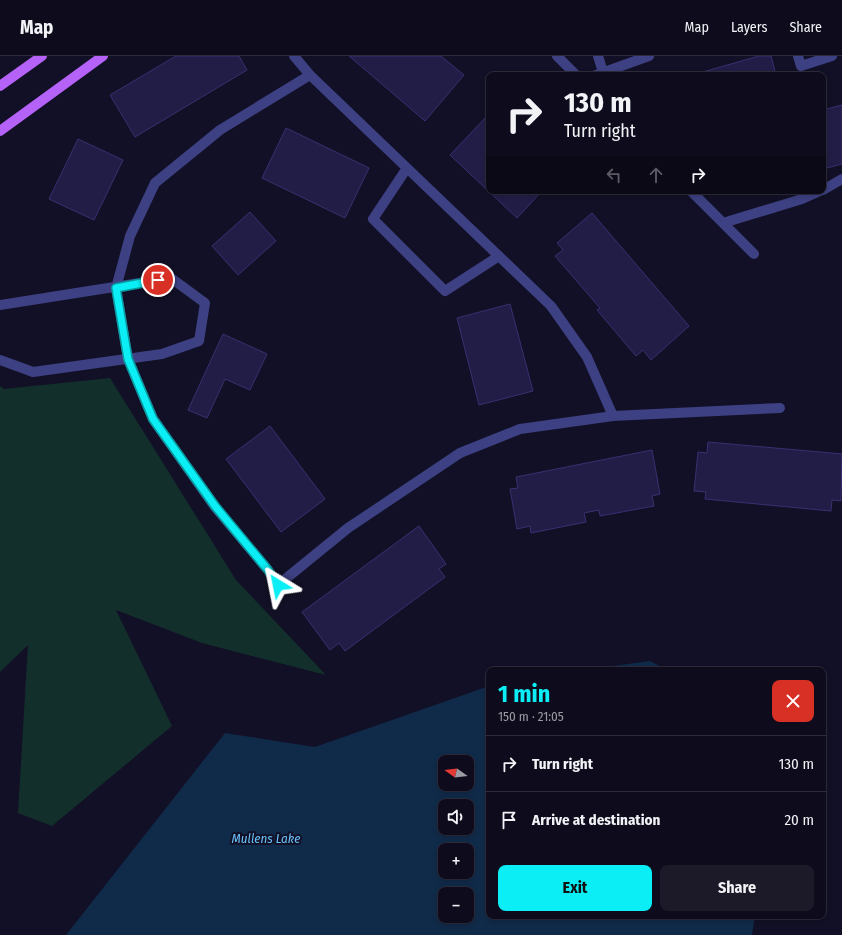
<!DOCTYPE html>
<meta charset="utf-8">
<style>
:root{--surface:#0e0c1c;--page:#1c1a29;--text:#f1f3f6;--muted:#9b9ba3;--line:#2e2c3b;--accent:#0beef5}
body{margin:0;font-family:"Fira Sans Condensed",sans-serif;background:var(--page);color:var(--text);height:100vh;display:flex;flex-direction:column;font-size:15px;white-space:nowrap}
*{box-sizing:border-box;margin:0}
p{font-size:13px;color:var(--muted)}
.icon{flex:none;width:22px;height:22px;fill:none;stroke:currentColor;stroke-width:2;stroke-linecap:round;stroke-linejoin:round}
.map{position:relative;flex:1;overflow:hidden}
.side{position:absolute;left:486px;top:611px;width:340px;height:252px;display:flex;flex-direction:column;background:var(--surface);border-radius:8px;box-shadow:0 2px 6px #0003,0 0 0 1px var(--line)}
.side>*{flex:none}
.guide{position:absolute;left:486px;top:16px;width:340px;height:122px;border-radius:8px;box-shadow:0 2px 6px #0003,0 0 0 1px var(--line);background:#0e0c1c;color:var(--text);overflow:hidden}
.needle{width:26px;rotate:284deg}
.controls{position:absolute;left:438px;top:699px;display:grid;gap:8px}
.controls a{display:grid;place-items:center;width:36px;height:36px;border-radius:8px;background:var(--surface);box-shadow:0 2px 6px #0003,0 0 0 1px var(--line);font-size:20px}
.pin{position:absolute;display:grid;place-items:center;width:34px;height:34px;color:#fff;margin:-17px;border:2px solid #fff;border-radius:50%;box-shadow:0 1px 4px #0007}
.me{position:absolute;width:44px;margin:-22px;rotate:325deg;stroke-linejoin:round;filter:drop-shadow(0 0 3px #0008)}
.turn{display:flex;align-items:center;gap:14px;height:84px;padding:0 12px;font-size:18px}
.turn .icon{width:52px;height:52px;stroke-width:2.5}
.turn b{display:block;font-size:28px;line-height:34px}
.lanes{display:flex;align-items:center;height:38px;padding:0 12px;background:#0003;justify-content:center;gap:20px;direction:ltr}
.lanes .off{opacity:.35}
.round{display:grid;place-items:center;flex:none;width:42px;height:42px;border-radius:8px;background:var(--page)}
.head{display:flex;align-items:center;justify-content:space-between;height:68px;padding:0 12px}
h1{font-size:24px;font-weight:700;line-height:30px;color:var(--accent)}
.button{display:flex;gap:8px;margin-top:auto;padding:8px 12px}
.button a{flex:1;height:46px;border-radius:8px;background:var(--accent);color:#111;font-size:16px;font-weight:700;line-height:46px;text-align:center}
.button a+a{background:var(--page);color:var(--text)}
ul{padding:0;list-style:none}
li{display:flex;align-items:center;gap:12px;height:56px;padding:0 12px;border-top:1px solid var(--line)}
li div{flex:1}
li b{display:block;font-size:15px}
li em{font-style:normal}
header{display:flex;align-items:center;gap:24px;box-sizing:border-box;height:56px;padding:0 20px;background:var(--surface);border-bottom:1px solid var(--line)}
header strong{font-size:19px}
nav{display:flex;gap:22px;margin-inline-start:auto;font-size:14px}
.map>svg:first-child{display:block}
</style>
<header>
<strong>Map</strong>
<nav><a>Map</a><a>Layers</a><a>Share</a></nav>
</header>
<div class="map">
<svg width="842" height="879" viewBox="0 0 842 879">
<rect width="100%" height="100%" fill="#121026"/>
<!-- green -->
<path fill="#132f2c" d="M110,322L236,524L326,619L202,587L116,554L172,670L52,770L18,757L28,589L0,616V330L4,333Z"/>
<!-- water -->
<path fill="#102a49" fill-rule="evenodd" d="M650,605L667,614H582Z
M489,630V860H755L752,879H66L225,677L315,691ZM445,706H467V728H445ZM445,750H467V772H445ZM445,794H467V816H445ZM445,838H467V860H445Z"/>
<!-- building -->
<path fill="#221d46" stroke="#383071" d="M176,0H239L247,14L135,81L110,39Z
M349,0H441L464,19L425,65Z
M759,0H771L776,19H692Z
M842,49V108L823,113V54Z
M489,58V135H542L517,162L450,99Z
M286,72L369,112L345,162L262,122Z
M78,83L123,104L94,164L49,143Z
M250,156L276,185L238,219L212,190Z
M592,157L689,270L651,304L643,294L636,300L597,254L600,252L555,200L563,194L557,187Z
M510,248L533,335L479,349L457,262Z
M223,278L267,298L250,334L225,323L207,362L188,354Z
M270,370L325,443L281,476L226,403Z
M708,386L842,398L841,445L832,444L831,455L705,443L706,436L694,435L698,396L707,397Z
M652,394L660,438L652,440L654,450L600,460L599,454L584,457L586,466L531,477L530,470L517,473L510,433L518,432L516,421Z
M419,470L446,508L439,513L445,521L345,595L339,587L330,594L302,556Z"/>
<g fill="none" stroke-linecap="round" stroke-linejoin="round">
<!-- service -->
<path stroke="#3d4082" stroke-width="10" d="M294,0L310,19L551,250L587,301L613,360
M557,0L576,19
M598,0L603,16
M798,0L801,10L832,0
M310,19L220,74L155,127L130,180L116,232L128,303L153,363L215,451L268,514L278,529L348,472L460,397L520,373L613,360L780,352
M596,19L649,0
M407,112L373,163L445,235L499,200
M823,134L842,123
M691,135L754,198
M723,167L802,143L820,135
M0,249L171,222L205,247L199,285L162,298L33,316L0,304"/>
<!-- primary -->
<path stroke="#b562f8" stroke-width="10" d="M0,30L42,0
M0,75L103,0"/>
</g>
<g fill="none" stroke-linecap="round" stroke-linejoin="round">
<defs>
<path id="route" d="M158,224L116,232L128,303L153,363L215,450L268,514L278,529"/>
</defs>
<!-- route casing -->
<use href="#route" stroke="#079b9f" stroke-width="10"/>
<!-- route -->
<use href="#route" stroke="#0beef5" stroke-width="7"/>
</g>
<g text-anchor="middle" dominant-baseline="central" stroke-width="4" stroke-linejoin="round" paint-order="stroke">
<!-- water labels -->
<g font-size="13" font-style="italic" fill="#69c1f9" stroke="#121026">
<text x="266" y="782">Mullens Lake</text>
</g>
</g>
</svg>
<div class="controls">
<a><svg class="needle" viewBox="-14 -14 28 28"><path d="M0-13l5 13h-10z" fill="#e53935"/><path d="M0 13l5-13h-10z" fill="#9b9ba3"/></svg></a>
<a><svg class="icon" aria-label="sound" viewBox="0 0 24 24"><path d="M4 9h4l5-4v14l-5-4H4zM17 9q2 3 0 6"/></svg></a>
<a>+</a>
<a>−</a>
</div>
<div class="pin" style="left:158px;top:224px;background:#d93025"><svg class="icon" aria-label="arrive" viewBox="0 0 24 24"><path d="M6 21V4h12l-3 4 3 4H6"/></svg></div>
<svg class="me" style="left:278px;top:529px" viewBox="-20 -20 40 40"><path d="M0-17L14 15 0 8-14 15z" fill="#0beef5" stroke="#fff" stroke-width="4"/></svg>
<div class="guide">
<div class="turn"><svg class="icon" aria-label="right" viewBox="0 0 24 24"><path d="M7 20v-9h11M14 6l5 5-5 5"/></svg><div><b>130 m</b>Turn right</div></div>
<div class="lanes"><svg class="icon off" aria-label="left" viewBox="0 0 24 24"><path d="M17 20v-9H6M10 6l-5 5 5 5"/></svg><svg class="icon off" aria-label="ahead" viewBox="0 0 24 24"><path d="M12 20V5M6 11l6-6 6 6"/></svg><svg class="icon" aria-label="right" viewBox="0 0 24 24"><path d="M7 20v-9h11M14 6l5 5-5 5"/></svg></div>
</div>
<section class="side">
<div class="head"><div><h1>1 min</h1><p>150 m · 21:05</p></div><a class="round" style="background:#d93025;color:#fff"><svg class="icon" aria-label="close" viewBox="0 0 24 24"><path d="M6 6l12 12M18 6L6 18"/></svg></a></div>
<ul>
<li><svg class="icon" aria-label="right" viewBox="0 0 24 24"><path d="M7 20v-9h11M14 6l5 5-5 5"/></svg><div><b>Turn right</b></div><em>130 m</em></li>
<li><svg class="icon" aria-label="arrive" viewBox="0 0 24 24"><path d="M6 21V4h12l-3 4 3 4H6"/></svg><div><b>Arrive at destination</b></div><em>20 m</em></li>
</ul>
<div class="button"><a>Exit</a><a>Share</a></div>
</section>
</div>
